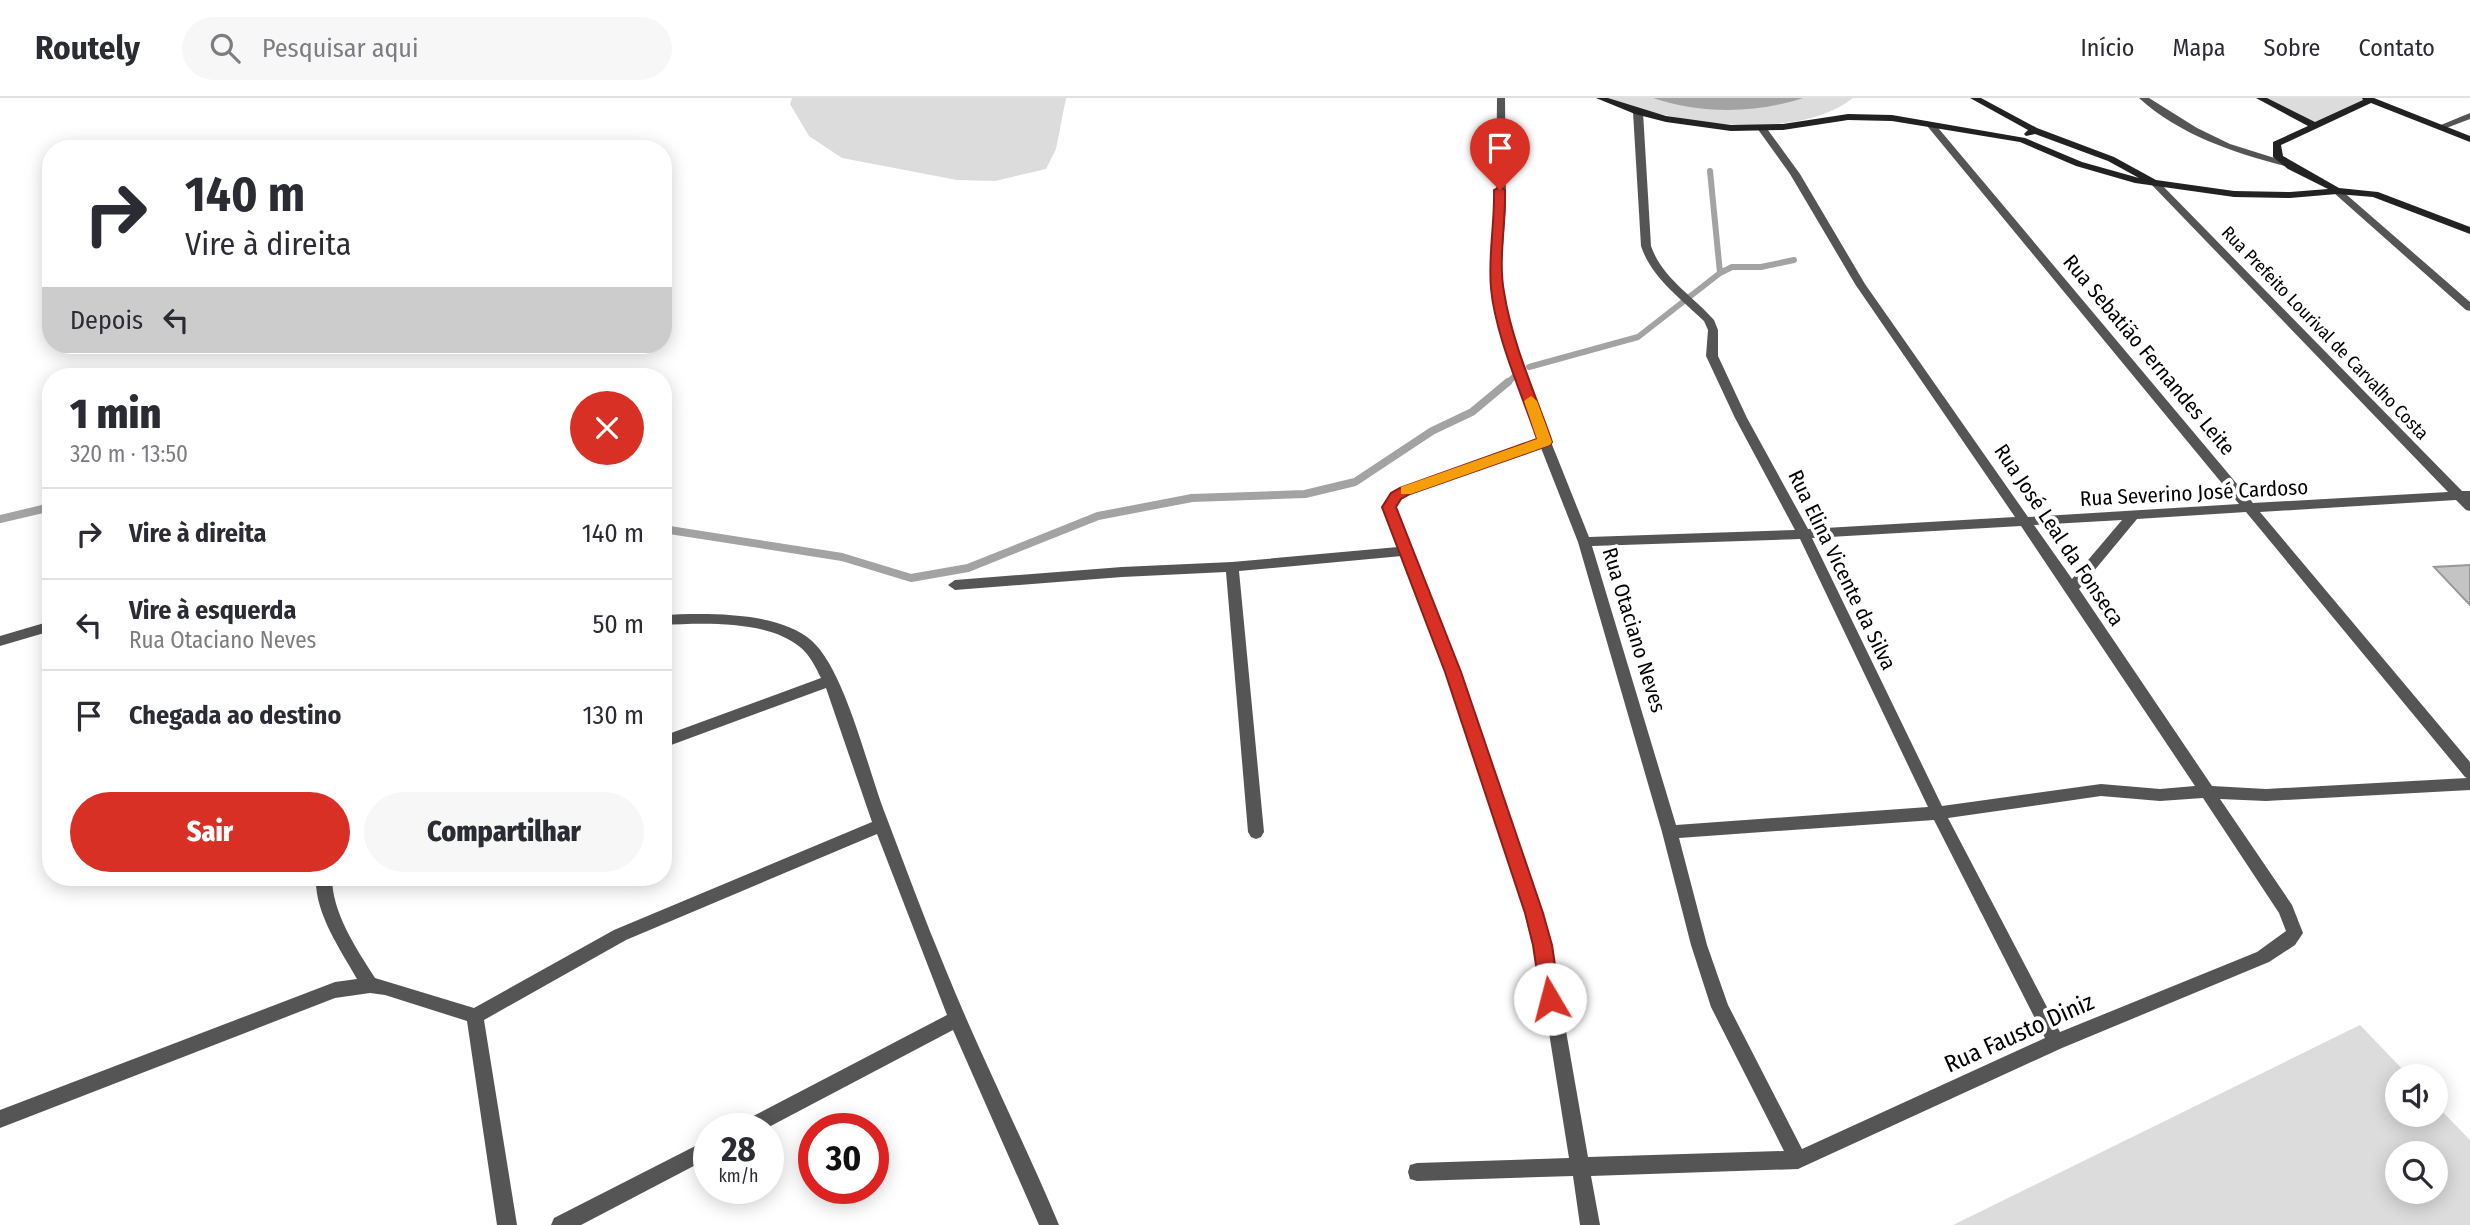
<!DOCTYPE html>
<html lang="pt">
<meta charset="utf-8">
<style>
:root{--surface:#fff;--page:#f7f7f7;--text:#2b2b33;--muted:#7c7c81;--line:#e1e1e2;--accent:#d93025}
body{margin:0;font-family:"Fira Sans Condensed",sans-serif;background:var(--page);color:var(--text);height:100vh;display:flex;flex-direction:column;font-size:26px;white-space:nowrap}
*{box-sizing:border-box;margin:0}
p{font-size:23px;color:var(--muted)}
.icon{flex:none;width:38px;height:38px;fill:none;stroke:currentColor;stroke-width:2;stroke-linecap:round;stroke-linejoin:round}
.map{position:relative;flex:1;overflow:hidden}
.drawer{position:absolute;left:42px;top:270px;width:630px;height:518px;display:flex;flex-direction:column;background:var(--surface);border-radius:28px;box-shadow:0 4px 18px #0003}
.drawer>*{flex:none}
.top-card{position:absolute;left:42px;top:42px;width:630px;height:214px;border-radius:28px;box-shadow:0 4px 18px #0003;background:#fff;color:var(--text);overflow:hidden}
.controls{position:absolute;left:2385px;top:966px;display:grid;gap:14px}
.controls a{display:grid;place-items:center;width:63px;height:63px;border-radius:50%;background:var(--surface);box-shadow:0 4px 18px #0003;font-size:35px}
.speed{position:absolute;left:693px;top:1015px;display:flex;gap:14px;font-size:35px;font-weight:700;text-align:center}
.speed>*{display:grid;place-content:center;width:91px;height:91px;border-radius:50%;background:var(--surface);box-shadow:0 4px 18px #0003;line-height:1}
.speed small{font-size:18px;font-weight:400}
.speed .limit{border:10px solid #d22;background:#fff;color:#111}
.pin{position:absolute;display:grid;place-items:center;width:60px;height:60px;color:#fff;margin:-72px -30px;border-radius:50% 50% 50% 0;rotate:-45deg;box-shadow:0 0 7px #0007}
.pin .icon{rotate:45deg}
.me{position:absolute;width:77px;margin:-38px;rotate:352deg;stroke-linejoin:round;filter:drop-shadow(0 0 5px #0008)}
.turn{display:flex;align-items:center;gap:24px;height:147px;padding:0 28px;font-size:32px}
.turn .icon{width:91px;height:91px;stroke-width:2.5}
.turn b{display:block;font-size:49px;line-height:60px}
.then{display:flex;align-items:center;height:66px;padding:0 28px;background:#0003;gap:14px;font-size:26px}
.round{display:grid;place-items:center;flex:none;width:74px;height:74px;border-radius:37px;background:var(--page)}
.head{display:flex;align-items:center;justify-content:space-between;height:119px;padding:0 28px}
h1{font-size:42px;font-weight:800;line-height:52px}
.cta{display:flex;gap:14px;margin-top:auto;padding:14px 28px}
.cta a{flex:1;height:80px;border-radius:42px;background:var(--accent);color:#fff;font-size:28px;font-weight:800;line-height:80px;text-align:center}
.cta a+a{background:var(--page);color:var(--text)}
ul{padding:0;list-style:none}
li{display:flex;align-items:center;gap:21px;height:91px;padding:0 28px;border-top:2px solid var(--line)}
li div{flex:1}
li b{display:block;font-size:26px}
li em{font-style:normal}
header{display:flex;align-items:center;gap:42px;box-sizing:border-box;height:98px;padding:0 35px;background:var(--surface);border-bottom:2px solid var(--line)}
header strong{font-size:33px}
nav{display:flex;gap:38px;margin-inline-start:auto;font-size:24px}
.search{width:490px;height:63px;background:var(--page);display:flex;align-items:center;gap:18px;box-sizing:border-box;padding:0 24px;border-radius:38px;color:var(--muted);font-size:26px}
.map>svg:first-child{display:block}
</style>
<header>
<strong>Routely</strong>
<div class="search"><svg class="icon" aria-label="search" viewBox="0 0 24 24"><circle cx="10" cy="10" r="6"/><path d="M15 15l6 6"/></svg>Pesquisar aqui</div>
<nav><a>Início</a><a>Mapa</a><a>Sobre</a><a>Contato</a></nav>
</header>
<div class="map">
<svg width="2470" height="1127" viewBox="0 0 2470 1127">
<rect width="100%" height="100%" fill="#fff"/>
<!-- green -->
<path fill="#dcdcdc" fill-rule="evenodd" d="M792,0H1066L1056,51L1046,71L995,83L957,82L842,60L809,38L790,6Z
M1609,0H1853C1797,45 1671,26 1609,0Z
M2260,0H2366L2370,2L2316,28Z
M2360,927L2409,978H2398V1017H2436V1007L2470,1042V1127H1953ZM2398,1055H2436V1094H2398Z"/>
<!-- water -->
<path fill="#a3a3a3" d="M1653,0H1803C1755,16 1700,16 1653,0Z"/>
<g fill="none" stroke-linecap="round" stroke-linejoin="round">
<!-- stream-far1 -->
<path stroke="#a3a3a3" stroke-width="6" d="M1720,175L1732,169H1761L1794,162
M1529,269L1638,239L1720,175L1710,73
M1506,286L1516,277"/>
<!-- stream -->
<path stroke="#a3a3a3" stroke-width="8" d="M0,421L51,409
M663,431L842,459L911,480L968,470L1098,418L1192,400L1305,396L1355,384L1432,333L1472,314L1508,284"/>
</g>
<!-- building -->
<path fill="#c4c4c4" stroke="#999" stroke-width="2" d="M2470,467V507L2434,469Z"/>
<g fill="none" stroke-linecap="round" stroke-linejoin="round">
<!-- street -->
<path fill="#555" fill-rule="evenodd" d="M1497,0H1505L1506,107L1501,177L1511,230L1551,344L1589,439L1795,432L1735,320L1706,258L1708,232L1704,223C1681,201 1651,179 1641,148L1633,14L1638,11L1643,14L1651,148C1662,180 1693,198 1714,222L1718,232V258L1747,320L1808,431L2015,419L1855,186L1790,76L1757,30L1762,27L1765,28L1800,76L1865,186L2028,419L2239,406L1928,29V25H1934L2253,405L2448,394L2150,85L2158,83L2462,393H2470V413L2466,412L2456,402L2260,414L2470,664V692L2266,703L2220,701L2292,807L2303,835L2295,847L2269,864L2062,950L1798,1071L1591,1078L1600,1127H1580L1573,1078L1417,1083L1410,1081L1408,1074L1410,1067L1417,1065L1569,1060L1535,847L1526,815L1446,574L1402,458L1239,473L1264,734L1261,739L1256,741L1251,739L1248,734L1226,474L1122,479L955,492L948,487L955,482L1122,469L1232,464L1398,449L1383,409L1392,395L1538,342L1501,230L1491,177L1496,107ZM1541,350L1578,444L1662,734L1691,847L1711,909L1784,1053L1588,1059L1551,847L1542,815L1460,574L1395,409L1400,401L1409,396ZM2246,414L2465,679L2467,680L2266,691L2212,688L2079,491L2137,421ZM2122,422L2072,481L2034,427ZM2021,428L2195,688L2160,691L2101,686L1942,708L1812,440ZM1800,441L1928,709L1676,727L1592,448ZM2101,698L2160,703L2203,700L2279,815L2286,833L2257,854L2060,934L1948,720ZM1934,722L2045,940L1802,1051L1728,907L1707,847L1679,740Z
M2139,0H2149L2197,30L2230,46L2290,65L2285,68C2234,55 2178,36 2139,0Z
M2470,15V21L2441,32L2436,29Z
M2334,91H2340L2470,204V213L2466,212L2334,95Z
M663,517C705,515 779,513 812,543C846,574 868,673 886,718C905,768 924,820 945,870C980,957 1023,1041 1059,1127H1039L953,932L765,1031H737L740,1025L947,917L877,736L626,842L484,922L517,1127H497L467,923L385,897L370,895L335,900L0,1030V1012L335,884L357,881C340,851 314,814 316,779H332C332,815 356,850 375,880L474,910L614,832L872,724L826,590L663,650V638L821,580C816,570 810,557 800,549C767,522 704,525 663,527Z
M51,523V533L0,548V538Z
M709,1041V1060L581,1127H551L554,1120Z"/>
<!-- secondary -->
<path fill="#222" fill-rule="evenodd" d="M1596,0H1608L1666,18L1731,27L1783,26L1848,16L1892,17L2025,40L2082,64L2139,80L2108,63L2035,36L2026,38L2024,36L2028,32L1970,0H1981L2037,30L2114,59L2156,82L2234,93L2290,94L2328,91L2288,71L2273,59V44L2308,28L2256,0H2267L2315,24L2363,2L2362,0H2374L2470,38V44L2371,5L2281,47L2283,58L2339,90L2378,94L2470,129V136L2373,99L2337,96L2290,100L2234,99L2135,85L2076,68L2020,44L1892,23L1848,22L1783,32L1731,33L1666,24L1635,16Z"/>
</g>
<!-- route -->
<path fill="#d93025" stroke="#8d1f18" stroke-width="2" d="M1500,89L1505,92C1506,126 1498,161 1504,194C1512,245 1535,295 1552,344L1550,347L1410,396L1401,401L1396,409L1461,574L1543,815L1552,847L1560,901L1557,908L1550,910L1543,908L1541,901L1533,847L1525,815L1445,574L1382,409L1391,395L1400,390L1537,341C1522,296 1495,237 1491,190C1488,157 1495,125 1494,92Z"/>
<!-- slow -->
<path fill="#f59e0b" d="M1531,298L1537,303L1552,344L1550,347L1411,396H1401V389L1537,341L1524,303Z"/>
<g text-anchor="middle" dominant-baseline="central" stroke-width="7" stroke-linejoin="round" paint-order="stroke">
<!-- far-street labels -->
<g font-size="18" fill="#000" stroke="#fff">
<text transform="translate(2325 235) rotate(46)">Rua Prefeito Lourival de Carvalho Costa</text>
</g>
<!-- street labels -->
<g font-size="21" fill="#000" stroke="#fff">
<text transform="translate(2149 257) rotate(50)">Rua Sebatião Fernandes Leite</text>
<text transform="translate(2194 395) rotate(-3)">Rua Severino José Cardoso</text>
<text transform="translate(2059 437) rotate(56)">Rua José Leal da Fonseca</text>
<text transform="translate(1842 472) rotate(64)">Rua Elina Vicente da Silva</text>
<text transform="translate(1634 532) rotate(73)">Rua Otaciano Neves</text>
</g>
<!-- near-street labels -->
<g font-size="24" fill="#000" stroke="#fff">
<text transform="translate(2019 935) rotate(-24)">Rua Fausto Diniz</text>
</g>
</g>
</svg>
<div class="controls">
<a><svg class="icon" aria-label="sound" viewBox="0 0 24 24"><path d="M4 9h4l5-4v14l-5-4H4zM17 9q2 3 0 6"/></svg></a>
<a><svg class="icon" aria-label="search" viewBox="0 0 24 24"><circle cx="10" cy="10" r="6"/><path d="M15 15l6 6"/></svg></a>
</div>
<div class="speed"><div>28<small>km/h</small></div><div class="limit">30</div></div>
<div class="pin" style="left:1500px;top:92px;background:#d93025"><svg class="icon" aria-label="arrive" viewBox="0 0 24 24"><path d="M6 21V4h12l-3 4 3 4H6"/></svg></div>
<svg class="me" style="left:1550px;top:901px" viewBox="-20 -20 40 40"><circle r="19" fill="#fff"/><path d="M0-13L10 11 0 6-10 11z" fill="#d93025"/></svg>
<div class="top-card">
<div class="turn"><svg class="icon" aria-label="right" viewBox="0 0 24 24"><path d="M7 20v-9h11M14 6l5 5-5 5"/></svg><div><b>140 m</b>Vire à direita</div></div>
<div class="then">Depois<svg class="icon" aria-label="left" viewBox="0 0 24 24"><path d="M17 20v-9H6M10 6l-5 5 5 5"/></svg></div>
</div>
<section class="drawer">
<div class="head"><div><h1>1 min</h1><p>320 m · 13:50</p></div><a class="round" style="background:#d93025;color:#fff"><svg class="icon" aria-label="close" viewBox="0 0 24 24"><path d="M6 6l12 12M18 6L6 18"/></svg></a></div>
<ul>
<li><svg class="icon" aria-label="right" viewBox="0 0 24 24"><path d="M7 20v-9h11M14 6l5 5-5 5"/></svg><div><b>Vire à direita</b></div><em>140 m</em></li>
<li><svg class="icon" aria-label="left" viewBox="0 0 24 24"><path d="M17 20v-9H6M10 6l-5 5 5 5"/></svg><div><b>Vire à esquerda</b><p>Rua Otaciano Neves</p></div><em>50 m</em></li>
<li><svg class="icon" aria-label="arrive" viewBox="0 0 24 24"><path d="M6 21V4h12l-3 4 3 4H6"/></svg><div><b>Chegada ao destino</b></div><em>130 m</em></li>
</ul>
<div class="cta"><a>Sair</a><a>Compartilhar</a></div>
</section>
</div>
